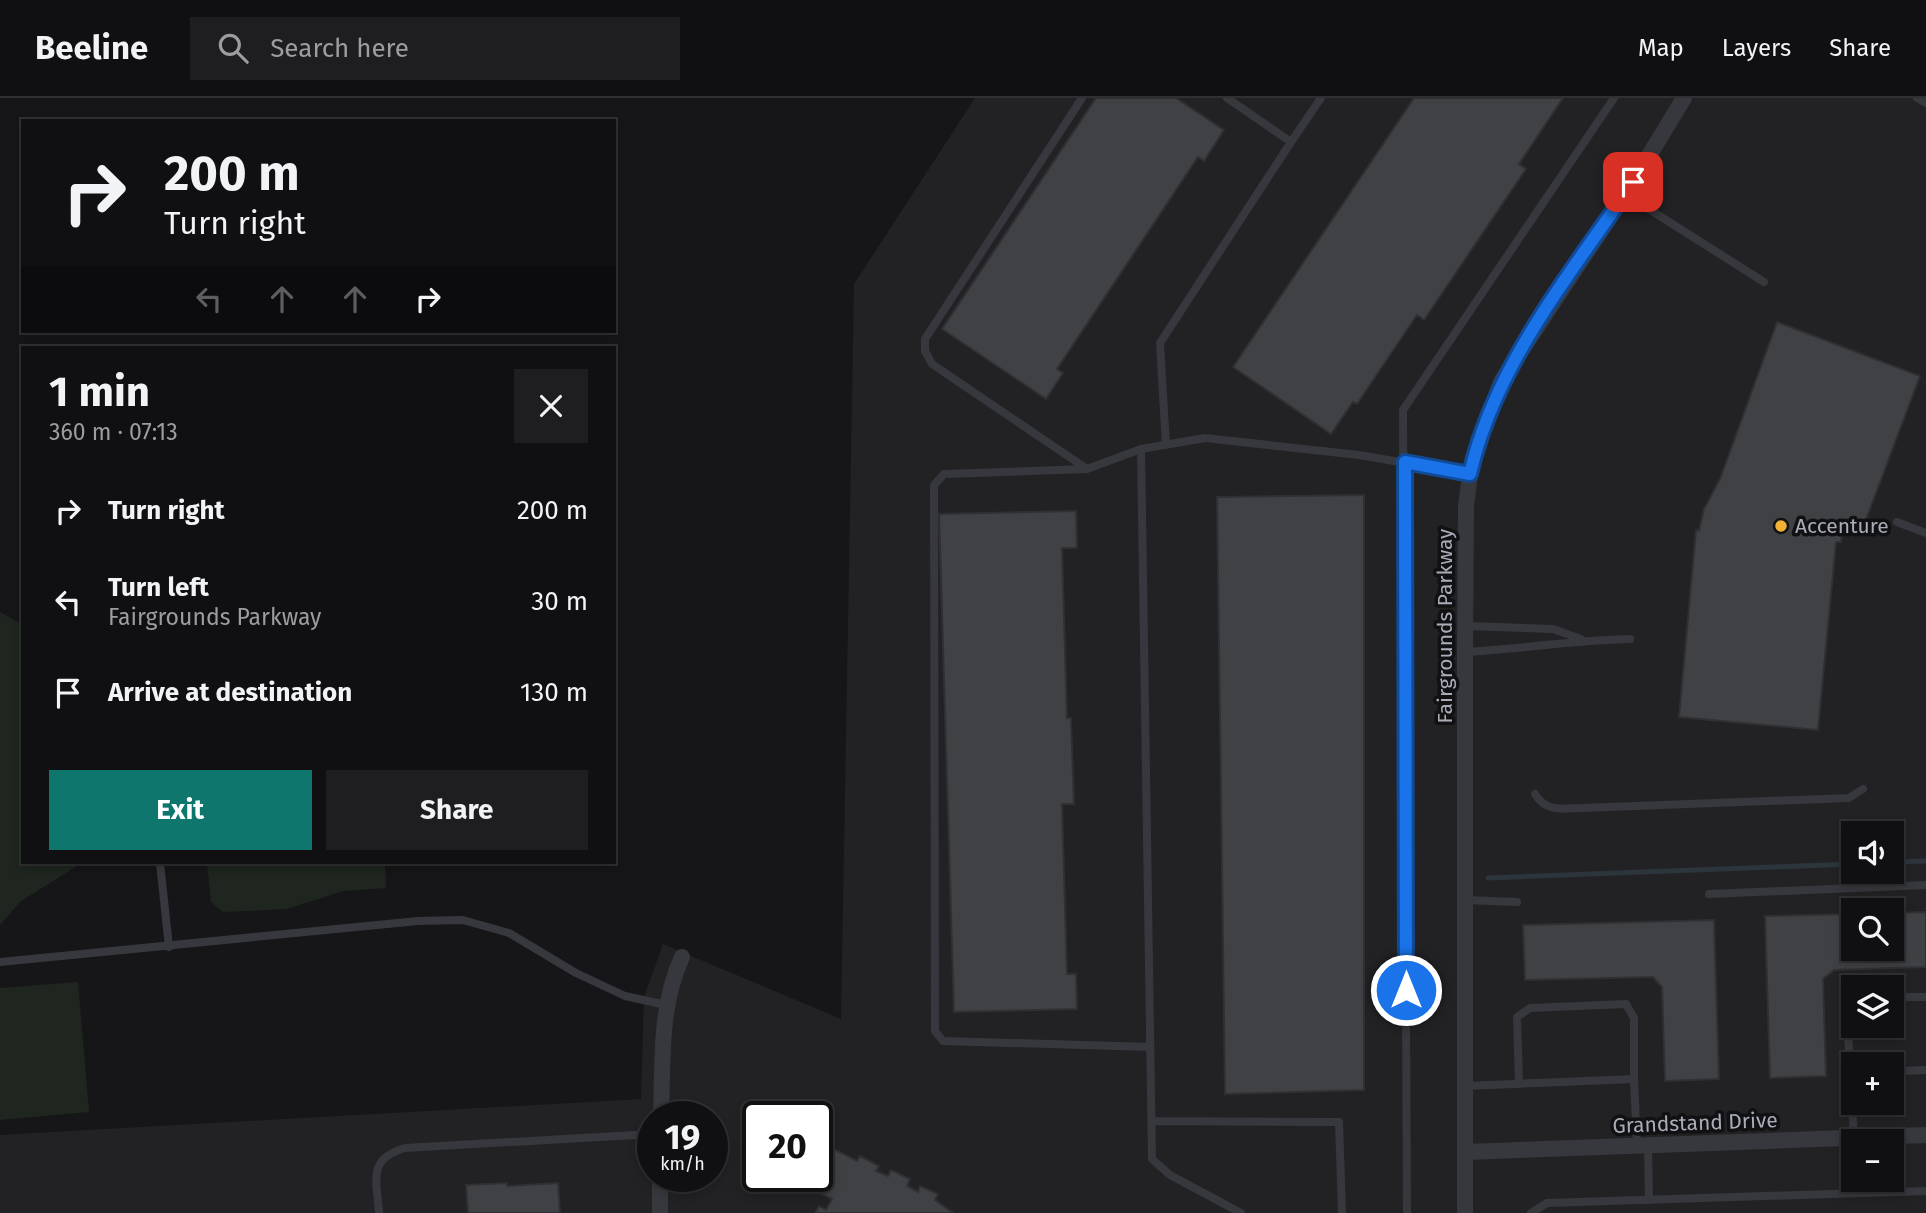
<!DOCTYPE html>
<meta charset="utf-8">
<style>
:root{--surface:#101012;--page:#1e1e20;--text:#f1f3f6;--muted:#9c9d9f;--line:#303032;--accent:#0f766e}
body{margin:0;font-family:"Fira Sans",sans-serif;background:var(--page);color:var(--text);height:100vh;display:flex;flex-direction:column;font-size:26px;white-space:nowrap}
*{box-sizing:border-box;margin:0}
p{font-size:23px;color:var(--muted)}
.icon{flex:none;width:38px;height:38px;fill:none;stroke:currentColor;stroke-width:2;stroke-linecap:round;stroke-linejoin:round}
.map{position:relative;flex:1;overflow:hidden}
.side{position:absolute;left:21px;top:248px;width:595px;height:518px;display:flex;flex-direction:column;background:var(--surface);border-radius:0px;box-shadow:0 4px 10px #0003,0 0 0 2px var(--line)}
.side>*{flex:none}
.banner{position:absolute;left:21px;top:21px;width:595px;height:214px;border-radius:0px;box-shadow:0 4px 10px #0003,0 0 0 2px var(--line);background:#101012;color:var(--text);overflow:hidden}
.controls{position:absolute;left:1841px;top:723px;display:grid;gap:14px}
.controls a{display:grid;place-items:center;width:63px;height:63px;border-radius:0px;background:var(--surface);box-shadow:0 4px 10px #0003,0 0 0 2px var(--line);font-size:35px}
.speed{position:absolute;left:637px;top:1003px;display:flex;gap:14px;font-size:35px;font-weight:700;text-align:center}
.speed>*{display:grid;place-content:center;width:91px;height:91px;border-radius:50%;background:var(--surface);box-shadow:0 4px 10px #0003,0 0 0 2px var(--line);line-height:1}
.speed small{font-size:18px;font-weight:400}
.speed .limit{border:4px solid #111;border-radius:10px;background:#fff;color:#111}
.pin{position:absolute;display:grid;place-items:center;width:60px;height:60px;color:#fff;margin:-30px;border-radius:14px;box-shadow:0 4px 10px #0006}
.me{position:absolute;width:77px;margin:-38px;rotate:0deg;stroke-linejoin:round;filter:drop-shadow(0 0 5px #0008)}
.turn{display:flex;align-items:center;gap:24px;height:147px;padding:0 28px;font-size:32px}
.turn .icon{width:91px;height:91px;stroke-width:2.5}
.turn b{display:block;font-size:49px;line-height:60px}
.lanes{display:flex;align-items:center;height:66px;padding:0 28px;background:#0003;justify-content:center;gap:35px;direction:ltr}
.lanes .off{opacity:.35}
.round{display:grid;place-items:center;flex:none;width:74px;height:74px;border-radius:0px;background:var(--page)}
.summary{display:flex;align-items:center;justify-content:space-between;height:119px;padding:0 28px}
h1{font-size:42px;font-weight:700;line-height:52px}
.action{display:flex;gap:14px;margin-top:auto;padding:14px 28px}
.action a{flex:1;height:80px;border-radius:0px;background:var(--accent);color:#fff;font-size:28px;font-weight:700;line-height:80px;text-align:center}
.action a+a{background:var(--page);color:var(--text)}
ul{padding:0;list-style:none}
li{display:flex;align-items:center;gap:21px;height:91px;padding:0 28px}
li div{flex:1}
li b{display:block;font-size:26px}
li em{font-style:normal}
header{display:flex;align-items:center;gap:42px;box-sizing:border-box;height:98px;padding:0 35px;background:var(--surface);border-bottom:2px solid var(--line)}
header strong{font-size:33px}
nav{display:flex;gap:38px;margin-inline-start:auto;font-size:24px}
.search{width:490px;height:63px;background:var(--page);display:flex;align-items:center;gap:18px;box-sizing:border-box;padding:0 24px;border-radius:0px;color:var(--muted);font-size:26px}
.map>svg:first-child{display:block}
</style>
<header>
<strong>Beeline</strong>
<div class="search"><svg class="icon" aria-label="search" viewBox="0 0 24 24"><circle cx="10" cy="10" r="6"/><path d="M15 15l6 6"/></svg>Search here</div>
<nav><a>Map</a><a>Layers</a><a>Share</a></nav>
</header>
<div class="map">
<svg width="1926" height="1115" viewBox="0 0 1926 1115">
<rect width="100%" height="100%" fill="#161618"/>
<!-- built -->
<path fill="#222225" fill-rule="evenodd" d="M975,0H1926V1115H0V1037L641,1001L644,899L663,846L841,921L854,186ZM1853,735H1892V774H1853ZM1853,812H1892V850H1853ZM1853,889H1892V928H1853ZM1853,966H1892V1004H1853ZM653,1018H712V1078H653ZM758,1018H817V1078H758ZM1853,1043H1892V1082H1853Z"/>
<!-- green -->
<path fill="#1e261f" d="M0,514L23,527V765H82L21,803L0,827Z
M207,765H385L386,790L343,793L287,811L223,814L211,804Z
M78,884L89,1014L0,1022V890Z"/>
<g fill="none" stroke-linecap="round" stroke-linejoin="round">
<!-- stream -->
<path stroke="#2c353c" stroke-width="5" d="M1892,764L1926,763
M1488,780L1853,766"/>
</g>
<!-- building -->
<path fill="#404145" stroke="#303034" stroke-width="2" d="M1096,0H1176L1224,32L1204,63L1198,59L1057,271L1063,275L1046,301L942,231Z
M1414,0H1563L1519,66L1526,71L1424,222L1417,217L1357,306L1353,304L1331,336L1233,269Z
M1777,224L1920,278L1861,435H1842L1841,444H1836L1818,632L1679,619L1696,432L1699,433L1704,411L1720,381Z
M1364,397V992L1225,996L1217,399Z
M1076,413L1077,450H1062L1067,620H1071L1074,706H1062L1067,876H1076L1077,911L954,914L939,416Z
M1926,814V869L1834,872L1823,881L1826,978L1770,980L1765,818L1853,816V850H1892V815Z
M1714,822L1719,981L1665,983L1662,889L1653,879L1525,882L1523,827Z
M834,1051L857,1063L860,1058L879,1068L876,1073L888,1078L891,1072L910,1081L907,1088L918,1094L920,1088L938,1096L935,1102L953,1115H815L819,1108L826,1112L832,1101L814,1092Z
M507,1085V1088L558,1085L560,1115H468L466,1087Z"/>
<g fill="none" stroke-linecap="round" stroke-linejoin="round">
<!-- service -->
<path stroke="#37383d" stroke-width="8" d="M1082,0L925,241V253L932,266L1087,371L1141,351
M1227,0L1291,44L1321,0
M1917,0L1926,5
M1625,96L1764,184
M1166,347L1160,245L1291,44
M1087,371L944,376L934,387L935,933L943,943L1150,949
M1897,424L1926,435
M1465,528L1553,531L1581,541
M1465,554C1520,551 1575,542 1630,541
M1535,696C1546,715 1564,710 1583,710L1849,700L1863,691
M160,765L169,849
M1709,796L1926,787
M1465,802L1517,804
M0,864L418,823L463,822L509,835L576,875L625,898L666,907
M1892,899H1926
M1853,900H1846L1854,1040
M1892,973L1926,972
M1519,986L1517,919L1530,910L1626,906L1634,920V981
M1465,988L1634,981L1637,1048
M1152,1023L1339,1024L1342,1115
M1648,1047L1649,1102
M379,1115C377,1082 367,1061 405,1050L653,1036
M1241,1115L1170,1077L1152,1061L1141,351L1205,340L1359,357L1470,376
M1407,1115L1403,312L1614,0
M1531,1115L1547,1105L1926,1093"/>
<!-- minor -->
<path stroke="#37383d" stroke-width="16" d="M661,1018C663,965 659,909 682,859
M1465,1054L1926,1037
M660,1115V1078
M1465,1115V554L1466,408L1470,376L1478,343L1502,282L1633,84L1684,0"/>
</g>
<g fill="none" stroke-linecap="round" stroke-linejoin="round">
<defs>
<path id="route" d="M1406,892L1405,364L1470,376C1495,266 1571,176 1633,84"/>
</defs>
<!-- route casing -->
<use href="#route" stroke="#114b97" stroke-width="18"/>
<!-- route -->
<use href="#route" stroke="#1a73e8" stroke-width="12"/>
</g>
<!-- markers -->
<circle fill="#f2b134" stroke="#111113" stroke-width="2.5" cx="1781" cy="428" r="7"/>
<g text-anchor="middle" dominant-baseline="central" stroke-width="7" stroke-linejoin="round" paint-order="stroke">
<!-- poi labels -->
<g font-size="21" fill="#a8adb8" stroke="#111113" text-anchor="start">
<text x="1795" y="428">Accenture</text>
</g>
<!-- street labels -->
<g font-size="21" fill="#a8adb8" stroke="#111113">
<text transform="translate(1445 528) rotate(-90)">Fairgrounds Parkway</text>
<text transform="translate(1695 1025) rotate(-2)">Grandstand Drive</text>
</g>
</g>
</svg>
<div class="controls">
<a><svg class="icon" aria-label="sound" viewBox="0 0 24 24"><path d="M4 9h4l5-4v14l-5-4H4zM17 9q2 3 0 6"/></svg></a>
<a><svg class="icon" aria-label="search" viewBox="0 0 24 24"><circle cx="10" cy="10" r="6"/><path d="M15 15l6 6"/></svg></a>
<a><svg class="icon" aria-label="layers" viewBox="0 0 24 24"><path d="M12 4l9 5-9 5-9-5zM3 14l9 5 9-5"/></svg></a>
<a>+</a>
<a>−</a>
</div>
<div class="speed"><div>19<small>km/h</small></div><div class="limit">20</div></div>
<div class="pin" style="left:1633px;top:84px;background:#d93025"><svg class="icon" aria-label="arrive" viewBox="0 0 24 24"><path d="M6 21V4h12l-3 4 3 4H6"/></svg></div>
<svg class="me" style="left:1406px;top:892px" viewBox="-20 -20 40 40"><circle r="17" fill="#1a73e8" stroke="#fff" stroke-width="3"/><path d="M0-11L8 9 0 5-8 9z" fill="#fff"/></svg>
<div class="banner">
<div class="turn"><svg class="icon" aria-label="right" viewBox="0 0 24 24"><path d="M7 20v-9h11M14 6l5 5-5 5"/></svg><div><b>200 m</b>Turn right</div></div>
<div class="lanes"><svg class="icon off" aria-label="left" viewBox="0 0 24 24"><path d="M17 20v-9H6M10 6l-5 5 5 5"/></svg><svg class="icon off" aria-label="ahead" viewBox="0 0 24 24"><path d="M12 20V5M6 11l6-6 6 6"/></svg><svg class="icon off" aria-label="ahead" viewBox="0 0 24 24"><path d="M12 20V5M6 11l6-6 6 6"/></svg><svg class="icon" aria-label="right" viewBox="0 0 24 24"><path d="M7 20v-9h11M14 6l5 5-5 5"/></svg></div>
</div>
<section class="side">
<div class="summary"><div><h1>1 min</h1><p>360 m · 07:13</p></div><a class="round"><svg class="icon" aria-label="close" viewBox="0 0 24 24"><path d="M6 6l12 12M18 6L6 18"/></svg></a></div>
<ul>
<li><svg class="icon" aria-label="right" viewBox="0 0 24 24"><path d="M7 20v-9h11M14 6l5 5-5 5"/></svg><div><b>Turn right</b></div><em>200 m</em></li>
<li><svg class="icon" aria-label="left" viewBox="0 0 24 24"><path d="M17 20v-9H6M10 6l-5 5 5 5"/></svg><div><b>Turn left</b><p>Fairgrounds Parkway</p></div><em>30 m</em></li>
<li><svg class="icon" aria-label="arrive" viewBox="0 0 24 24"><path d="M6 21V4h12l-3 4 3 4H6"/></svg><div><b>Arrive at destination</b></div><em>130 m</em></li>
</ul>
<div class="action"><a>Exit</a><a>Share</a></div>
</section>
</div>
